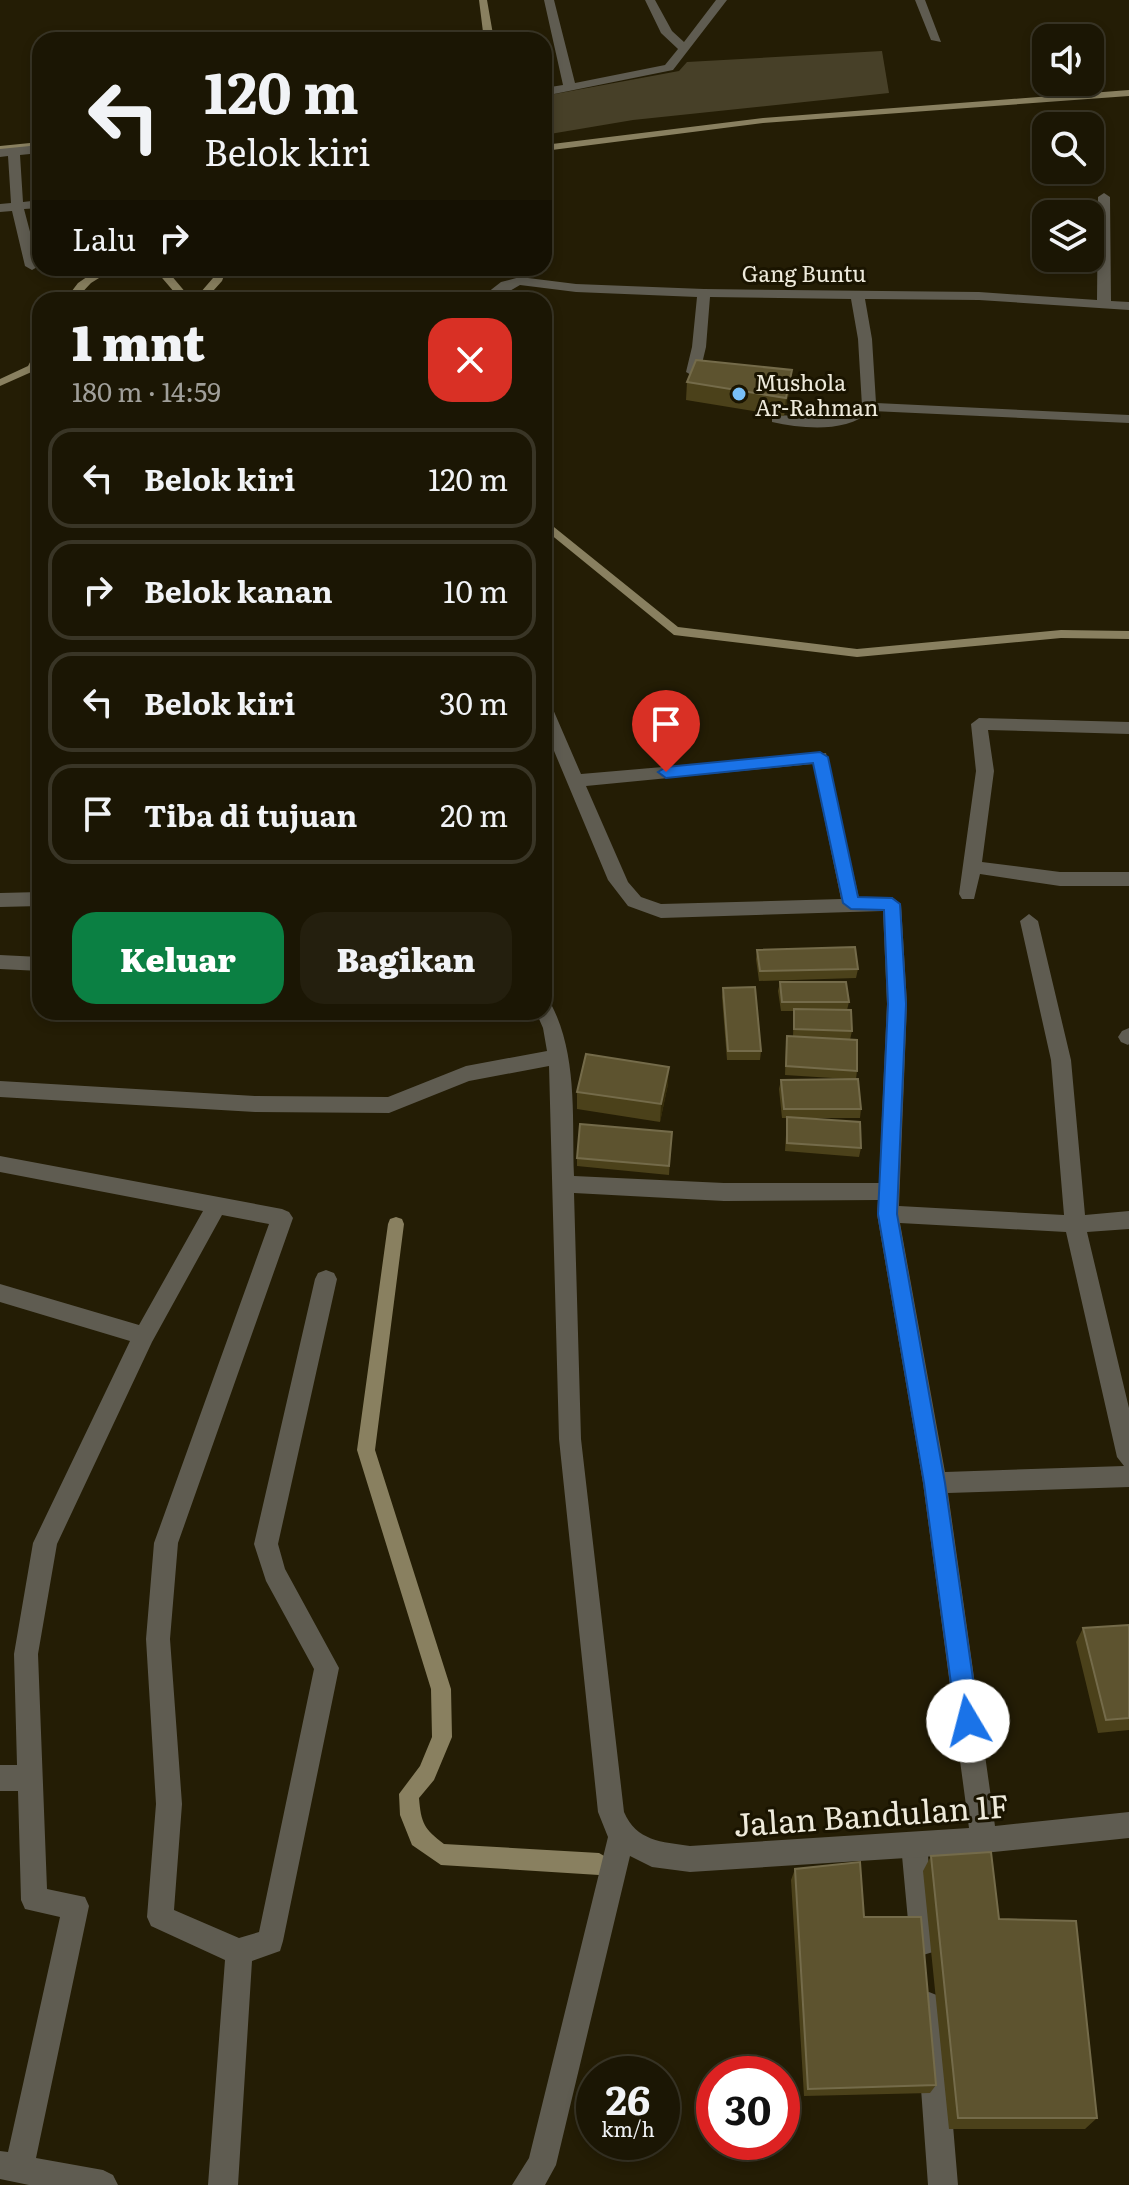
<!DOCTYPE html>
<html lang="id">
<meta charset="utf-8">
<style>
:root{--surface:#1b1604;--page:#241f0e;--text:#f1f3f6;--muted:#a09f9a;--line:#393526;--accent:#0b8043}
body{margin:0;font-family:Literata,serif;background:var(--page);color:var(--text);height:100vh;display:flex;flex-direction:column;font-size:30px;white-space:nowrap}
*{box-sizing:border-box;margin:0}
p{font-size:26px;color:var(--muted)}
.icon{flex:none;width:44px;height:44px;fill:none;stroke:currentColor;stroke-width:2;stroke-linecap:round;stroke-linejoin:round}
.map{position:relative;flex:1;overflow:hidden}
.side{position:absolute;left:32px;top:292px;width:520px;height:728px;display:flex;flex-direction:column;background:var(--surface);border-radius:24px;box-shadow:0 4px 12px #0003,0 0 0 2px var(--line)}
.side>*{flex:none}
.guide{position:absolute;left:32px;top:32px;width:520px;height:244px;border-radius:24px;box-shadow:0 4px 12px #0003,0 0 0 2px var(--line);background:#1b1604;color:var(--text);overflow:hidden}
.controls{position:absolute;left:1032px;top:24px;display:grid;gap:16px}
.controls a{display:grid;place-items:center;width:72px;height:72px;border-radius:16px;background:var(--surface);box-shadow:0 4px 12px #0003,0 0 0 2px var(--line);font-size:40px}
.speed{position:absolute;left:576px;top:2056px;display:flex;gap:16px;font-size:40px;font-weight:700;text-align:center}
.speed>*{display:grid;place-content:center;width:104px;height:104px;border-radius:50%;background:var(--surface);box-shadow:0 4px 12px #0003,0 0 0 2px var(--line);line-height:1}
.speed small{font-size:20px;font-weight:400}
.speed .limit{border:12px solid #d22;background:#fff;color:#111}
.pin{position:absolute;display:grid;place-items:center;width:68px;height:68px;color:#fff;margin:-82px -34px;border-radius:50% 50% 50% 0;rotate:-45deg;box-shadow:0 0 8px #0007}
.pin .icon{rotate:45deg}
.me{position:absolute;width:88px;margin:-44px;rotate:352deg;stroke-linejoin:round;filter:drop-shadow(0 0 6px #0008)}
.turn{display:flex;align-items:center;gap:28px;height:168px;padding:0 40px;font-size:36px}
.turn .icon{width:104px;height:104px;stroke-width:2.5}
.turn b{display:block;font-size:56px;line-height:68px}
.then{display:flex;align-items:center;height:76px;padding:0 40px;background:#0003;gap:16px;font-size:30px}
.round{display:grid;place-items:center;flex:none;width:84px;height:84px;border-radius:24px;background:var(--page)}
.head{display:flex;align-items:center;justify-content:space-between;height:136px;padding:0 40px}
h1{font-size:48px;font-weight:800;line-height:60px}
.primary-button{display:flex;gap:16px;margin-top:auto;padding:16px 40px}
.primary-button a{flex:1;height:92px;border-radius:24px;background:var(--accent);color:#fff;font-size:32px;font-weight:800;line-height:92px;text-align:center}
.primary-button a+a{background:var(--page);color:var(--text)}
ul{padding:0;list-style:none}
li{display:flex;align-items:center;gap:24px;height:100px;margin:0 16px 12px;padding:0 24px;border:4px solid var(--line);border-radius:24px}
li div{flex:1}
li b{display:block;font-size:30px}
li em{font-style:normal}
.map>svg:first-child{display:block}
</style>
<div class="map">
<svg width="1129" height="2185" viewBox="0 0 1129 2185">
<rect width="100%" height="100%" fill="#241d05"/>
<!-- green -->
<path fill="#474028" d="M882,51L889,93L633,120L544,135V96L679,71L687,62Z"/>
<g fill="none" stroke-linecap="round" stroke-linejoin="round">
<!-- stream -->
<path fill="#898060" fill-rule="evenodd" d="M479,0H487L494,40H484Z
M1129,90V96L763,123L544,151V145L763,118Z
M40,142V148L0,152V146Z
M100,268H115L91,283L75,300H65L78,283Z
M150,268H165L192,300H181L157,272Z
M217,268H227L222,281L205,300H194L213,278Z
M40,350V363L36,370L0,386V379L28,366L36,351Z
M544,519L678,627L857,649L1061,630L1129,631V639L1061,638L857,657L674,635L544,529Z
M396,1217L402,1219L404,1224L375,1450L451,1689L452,1737L434,1780L419,1798C421,1823 424,1829 444,1844L599,1853L606,1857L610,1864L606,1871L599,1875L441,1865L412,1845L400,1815L399,1794L420,1766L432,1737L431,1689L357,1450L388,1224L390,1219Z"/>
<!-- lane -->
<path fill="#5f5c51" fill-rule="evenodd" d="M914,1832L923,1836L927,1845L936,1942L933,1952L923,1955L913,1952L910,1942L901,1845L905,1836Z
M929,1992L939,1996L943,2006L958,2185H928L915,2006L919,1996Z"/>
<!-- street -->
<path fill="#5f5c51" fill-rule="evenodd" d="M544,0H554L575,83L665,65L678,49L661,33L645,0H655L672,31L684,42L716,0H727L673,70L544,96V88L563,85Z
M915,0H925L941,42L931,40Z
M40,145V153L20,155L23,202L40,200V208L24,209L39,266L32,270L25,266L12,211L0,212V204L11,203L8,156L0,157V149Z
M1104,193L1110,197L1111,301L1129,302V310L979,300L865,299L872,339L876,403L1129,415V423L872,411C844,433 805,429 772,422V416L777,415L837,418L862,406L858,339L851,299L710,297L706,347L700,372L693,376L686,372L692,347L697,297L576,292L520,285L494,300H478L501,282L520,277L576,284L704,289L979,292L1097,300L1098,197Z
M544,701L552,707L581,774L826,753L859,898L892,897L901,904L907,1004L899,1206L1064,1215L1051,1060L1020,921L1029,914L1038,921L1071,1060L1085,1215L1129,1211V1229L1087,1232L1129,1408V1487L948,1493L995,1826L1129,1812V1838L984,1853L690,1872L652,1867L630,1856L556,2165L545,2185H512L529,2158L608,1837L598,1812L559,1439L549,1066L469,1081L389,1113L255,1112L0,1097V1081L255,1096L388,1097L466,1066L547,1051L543,1028L536,1012H544V1002L551,1004C578,1055 572,1119 574,1176L724,1183H879L887,1004L883,911L661,918L628,906L608,880L544,727ZM813,764L841,899L661,904L641,897L628,882L586,786ZM574,1193L724,1201L878,1200L877,1214L923,1483L969,1828L690,1846C662,1842 636,1841 624,1812L581,1439ZM900,1223L1066,1232L1117,1457L1124,1466L945,1472Z
M979,718L1129,722V734L988,730L994,771L982,862L1060,872H1129V886H1060L980,874L974,899H962L959,894L976,771L971,724Z
M40,892V906L0,907V893Z
M0,955L40,957V971L0,969Z
M1129,1028V1044L1128,1045L1121,1042L1118,1037L1122,1031Z
M0,1156L282,1209L289,1212L293,1218L178,1543L170,1639L182,1804L174,1910L239,1938L259,1932L314,1669L266,1581L254,1544L315,1279L318,1273L326,1270L334,1273L337,1279L278,1544L285,1569L339,1668L283,1941L280,1951L252,1961L238,2185H208L225,1960L151,1926L147,1917L156,1804L146,1639L154,1543L269,1224L222,1215L152,1342L57,1544L38,1654L47,1889L85,1897L89,1906L36,2158L103,2170L113,2175L118,2185H29L0,2179V2151L8,2152L60,1917L25,1909L21,1900L18,1791H0V1765H17L14,1654L33,1543L130,1341L0,1302V1284L139,1325L203,1211L0,1172Z"/>
</g>
<!-- wall -->
<path fill="#4b411a" d="M687,382L790,388L784,416L686,400Z
M757,950L858,969L856,978L759,981L756,959Z
M780,982L849,1002L847,1010L852,1031L850,1040L857,1071L856,1079L861,1109L860,1118H797L861,1148L859,1157L785,1151L787,1118H782L779,1089L781,1080L848,1079L785,1075L786,1045L787,1036H793L794,1011H781L778,991Z
M723,988L761,1051L760,1060H727L722,997Z
M668,1084L660,1122L577,1109V1092Z
M672,1132L669,1175L577,1166V1158Z
M1129,1625V1730L1098,1733L1076,1642L1083,1628Z
M931,1856L999,1919L1097,2118L1085,2129H949L923,1871Z
M795,1869L864,1917L936,2085L930,2093L804,2096L791,1880Z"/>
<!-- shaded-wall -->
<path fill="#342b09" d="M792,370L790,388L784,416L786,398Z
M669,1067L668,1084L660,1122L661,1104Z"/>
<!-- building -->
<path fill="#5d532f" stroke="#746b4a" stroke-width="2" d="M696,360L792,370L786,398L687,382Z
M855,947L858,969L760,971L757,950Z
M780,982H846L849,1002H782Z
M755,987L761,1051H728L723,988Z
M794,1009L851,1010L852,1031L794,1029Z
M787,1036L857,1040V1071L786,1066Z
M586,1054L669,1067L661,1104L577,1092Z
M858,1079L861,1109H784L781,1080Z
M787,1117L860,1122L861,1148L787,1143Z
M580,1124L672,1132L669,1166L577,1158Z
M1129,1625V1718L1106,1720L1083,1628Z
M991,1852L999,1919L1076,1921L1097,2118H958L931,1856Z
M860,1862L864,1917H921L936,2085L808,2089L795,1869Z"/>
<!-- route -->
<path fill="#1a73e8" stroke="#114b97" stroke-width="2" d="M820,752L828,757L858,897L892,898L900,904L906,1004L897,1214L945,1483L979,1721L976,1729L968,1732L959,1729L956,1721L924,1483L878,1214L888,1004L884,910L851,909L843,903L813,763L666,778L658,772L666,767Z"/>
<!-- markers -->
<circle fill="#78bff7" stroke="#1a1400" stroke-width="3" cx="739" cy="394" r="8"/>
<g text-anchor="middle" dominant-baseline="central" stroke-width="6" stroke-linejoin="round" paint-order="stroke">
<!-- far-street labels -->
<g font-size="22" fill="#eeeadb" stroke="#1a1400">
<text x="804" y="272">Gang Buntu</text>
</g>
<!-- far-poi labels -->
<g font-size="22" fill="#eeeadb" stroke="#1a1400" text-anchor="start">
<text x="755" y="381">Mushola<tspan x="755" dy="25">Ar-Rahman</tspan></text>
</g>
<!-- near-street labels -->
<g font-size="32" fill="#eeeadb" stroke="#1a1400">
<text transform="translate(871 1813) rotate(-4)">Jalan Bandulan 1F</text>
</g>
</g>
</svg>
<div class="controls">
<a><svg class="icon" aria-label="sound" viewBox="0 0 24 24"><path d="M4 9h4l5-4v14l-5-4H4zM17 9q2 3 0 6"/></svg></a>
<a><svg class="icon" aria-label="search" viewBox="0 0 24 24"><circle cx="10" cy="10" r="6"/><path d="M15 15l6 6"/></svg></a>
<a><svg class="icon" aria-label="layers" viewBox="0 0 24 24"><path d="M12 4l9 5-9 5-9-5zM3 14l9 5 9-5"/></svg></a>
</div>
<div class="speed"><div>26<small>km/h</small></div><div class="limit">30</div></div>
<div class="pin" style="left:666px;top:772px;background:#d93025"><svg class="icon" aria-label="arrive" viewBox="0 0 24 24"><path d="M6 21V4h12l-3 4 3 4H6"/></svg></div>
<svg class="me" style="left:968px;top:1721px" viewBox="-20 -20 40 40"><circle r="19" fill="#fff"/><path d="M0-13L10 11 0 6-10 11z" fill="#1a73e8"/></svg>
<div class="guide">
<div class="turn"><svg class="icon" aria-label="left" viewBox="0 0 24 24"><path d="M17 20v-9H6M10 6l-5 5 5 5"/></svg><div><b>120 m</b>Belok kiri</div></div>
<div class="then">Lalu<svg class="icon" aria-label="right" viewBox="0 0 24 24"><path d="M7 20v-9h11M14 6l5 5-5 5"/></svg></div>
</div>
<section class="side">
<div class="head"><div><h1>1 mnt</h1><p>180 m · 14:59</p></div><a class="round" style="background:#d93025;color:#fff"><svg class="icon" aria-label="close" viewBox="0 0 24 24"><path d="M6 6l12 12M18 6L6 18"/></svg></a></div>
<ul>
<li><svg class="icon" aria-label="left" viewBox="0 0 24 24"><path d="M17 20v-9H6M10 6l-5 5 5 5"/></svg><div><b>Belok kiri</b></div><em>120 m</em></li>
<li><svg class="icon" aria-label="right" viewBox="0 0 24 24"><path d="M7 20v-9h11M14 6l5 5-5 5"/></svg><div><b>Belok kanan</b></div><em>10 m</em></li>
<li><svg class="icon" aria-label="left" viewBox="0 0 24 24"><path d="M17 20v-9H6M10 6l-5 5 5 5"/></svg><div><b>Belok kiri</b></div><em>30 m</em></li>
<li><svg class="icon" aria-label="arrive" viewBox="0 0 24 24"><path d="M6 21V4h12l-3 4 3 4H6"/></svg><div><b>Tiba di tujuan</b></div><em>20 m</em></li>
</ul>
<div class="primary-button"><a>Keluar</a><a>Bagikan</a></div>
</section>
</div>
